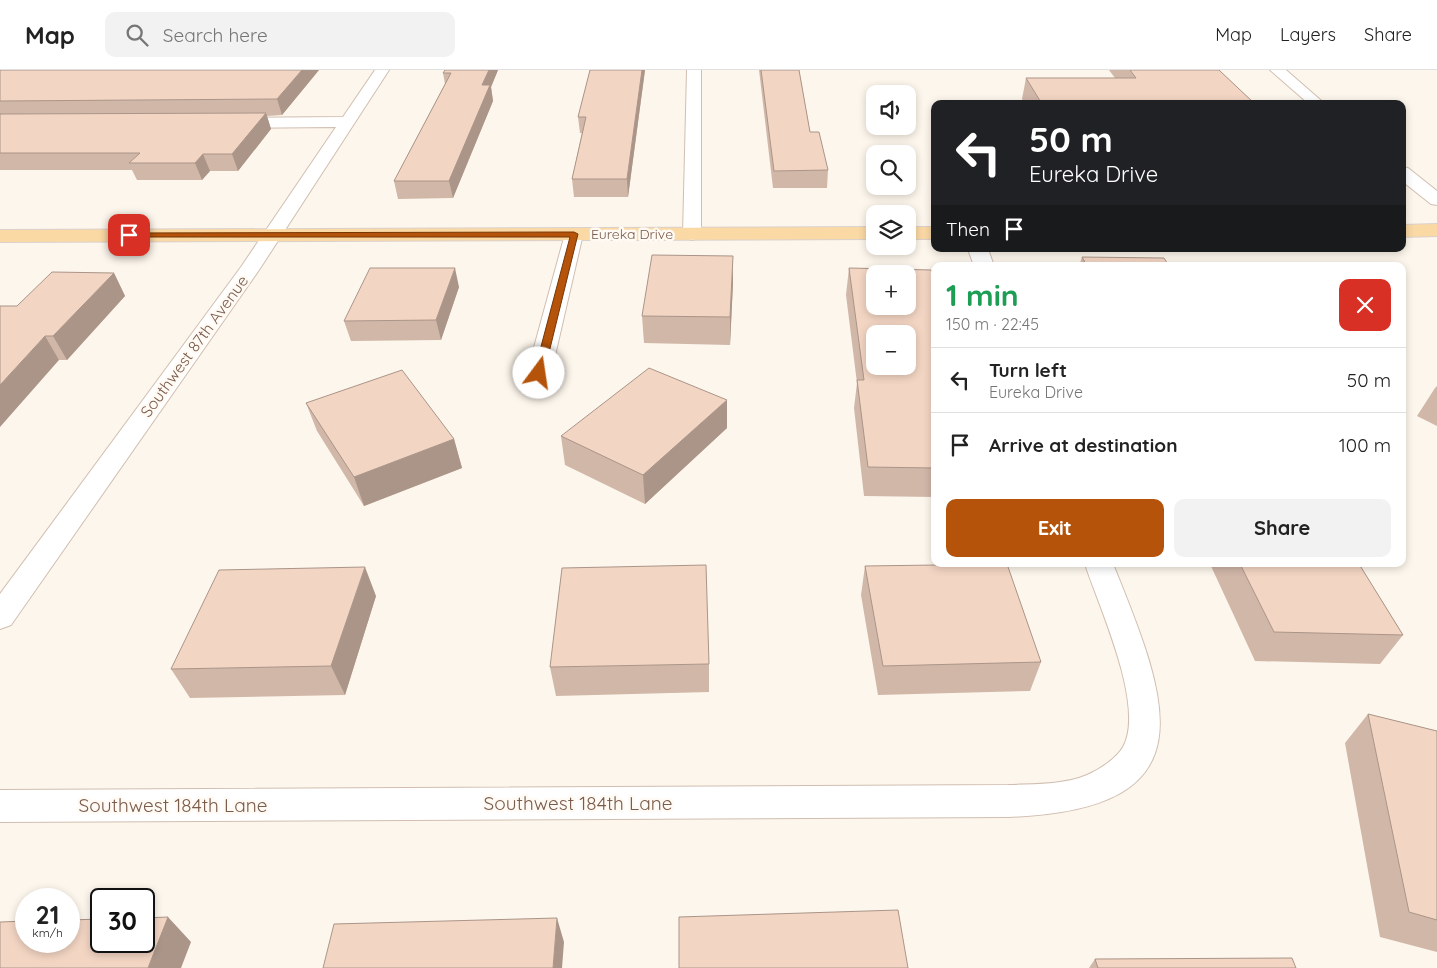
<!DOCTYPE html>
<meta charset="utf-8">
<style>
:root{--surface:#fff;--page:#f2f2f2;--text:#222;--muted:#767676;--line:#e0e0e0;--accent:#b45309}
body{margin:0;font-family:Quicksand,sans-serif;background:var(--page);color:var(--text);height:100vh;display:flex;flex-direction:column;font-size:19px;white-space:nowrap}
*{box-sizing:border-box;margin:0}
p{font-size:16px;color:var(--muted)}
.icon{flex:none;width:28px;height:28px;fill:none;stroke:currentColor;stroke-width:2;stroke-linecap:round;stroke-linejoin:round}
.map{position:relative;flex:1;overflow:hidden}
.panel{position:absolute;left:931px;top:192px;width:475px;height:305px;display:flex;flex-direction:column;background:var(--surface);border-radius:10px;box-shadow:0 2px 8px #0003}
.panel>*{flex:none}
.guide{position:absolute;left:931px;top:30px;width:475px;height:152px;border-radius:10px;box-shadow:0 2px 8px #0003;background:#202124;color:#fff;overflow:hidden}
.tools{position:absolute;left:866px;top:15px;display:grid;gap:10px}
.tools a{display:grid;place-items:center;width:50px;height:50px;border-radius:10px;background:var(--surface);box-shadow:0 2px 8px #0003;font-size:25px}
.speed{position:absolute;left:15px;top:818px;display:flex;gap:10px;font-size:25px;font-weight:700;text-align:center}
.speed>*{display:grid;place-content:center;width:65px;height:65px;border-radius:50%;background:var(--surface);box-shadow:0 2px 8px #0003;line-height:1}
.speed small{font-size:12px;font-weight:400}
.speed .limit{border:2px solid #111;border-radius:8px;background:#fff;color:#111}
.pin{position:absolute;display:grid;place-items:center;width:42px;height:42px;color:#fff;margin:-21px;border-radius:10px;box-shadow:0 2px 8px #0006}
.me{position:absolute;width:55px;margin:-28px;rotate:14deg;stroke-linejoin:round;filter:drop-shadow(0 0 4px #0008)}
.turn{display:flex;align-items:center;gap:18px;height:105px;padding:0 15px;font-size:22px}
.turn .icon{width:65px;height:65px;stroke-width:2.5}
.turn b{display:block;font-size:35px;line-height:42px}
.then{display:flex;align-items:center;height:48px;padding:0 15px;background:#0003;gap:10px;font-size:19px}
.round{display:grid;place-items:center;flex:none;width:52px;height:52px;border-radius:10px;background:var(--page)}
.head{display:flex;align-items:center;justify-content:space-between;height:85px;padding:0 15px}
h1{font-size:30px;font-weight:700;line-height:38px;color:#1e9e55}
.cta{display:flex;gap:10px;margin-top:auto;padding:10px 15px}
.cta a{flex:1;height:58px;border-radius:10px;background:var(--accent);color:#fff;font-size:20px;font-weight:700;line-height:58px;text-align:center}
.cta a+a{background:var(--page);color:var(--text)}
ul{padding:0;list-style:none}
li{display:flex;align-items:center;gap:15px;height:65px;padding:0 15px;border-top:1px solid var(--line)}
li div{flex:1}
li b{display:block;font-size:19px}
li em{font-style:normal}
header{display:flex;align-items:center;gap:30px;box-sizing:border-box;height:70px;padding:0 25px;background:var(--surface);border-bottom:1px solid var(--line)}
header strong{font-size:24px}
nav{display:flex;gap:28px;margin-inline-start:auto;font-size:18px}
.search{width:350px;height:45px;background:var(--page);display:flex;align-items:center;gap:12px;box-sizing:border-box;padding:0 18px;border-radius:10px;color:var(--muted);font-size:19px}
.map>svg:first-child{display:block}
</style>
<header>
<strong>Map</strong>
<div class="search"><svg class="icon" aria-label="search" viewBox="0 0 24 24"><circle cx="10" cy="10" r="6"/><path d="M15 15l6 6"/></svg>Search here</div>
<nav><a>Map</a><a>Layers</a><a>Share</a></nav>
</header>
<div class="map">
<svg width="1437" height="898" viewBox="0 0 1437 898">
<rect width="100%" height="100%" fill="#fdf6ec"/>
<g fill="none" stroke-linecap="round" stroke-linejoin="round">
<defs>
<path id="minor" d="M375,0H389L259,200L11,555L0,559V524L241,197L336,57L233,58L227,56L225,53L227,50L233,48L343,47Z
M687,0H701V164L699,168L692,170L685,168L683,164Z
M1270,0H1286L1325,34H1309Z
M1402,97L1408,98L1437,121V135L1431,134L1402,111Z
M574,158L581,160L583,164L551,303L547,308L539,310L531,308L527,303L565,164L567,160Z
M968,179H988L994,196H974Z
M1085,494H1113C1170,634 1212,740 1008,747L0,752V720L1008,715C1033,714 1064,715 1087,705C1099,700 1117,688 1123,677C1146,636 1098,535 1085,494Z"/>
<path id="major" d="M1437,154V166L1402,167V155Z
M875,157V169L0,172V160Z
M908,157H935V169H908Z"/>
</defs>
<!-- minor casing -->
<use href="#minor" stroke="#d1beb0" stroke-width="2"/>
<!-- major casing -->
<use href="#major" stroke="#dad1cd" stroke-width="2"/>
<!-- minor -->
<use href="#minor" fill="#fff" fill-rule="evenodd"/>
<!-- major -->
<use href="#major" fill="#fbd9a5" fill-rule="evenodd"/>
</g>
<!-- wall -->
<path fill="#d1b7a8" d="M0,0H319L282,45L267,46L271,59L238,101H210L202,110H137L132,100H0Z
M445,0H498L491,17L493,31L453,128L398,129L394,111L445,14L443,3Z
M590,0H645L628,127H574L572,109L582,63H580L578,47Z
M759,0H799L810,62L828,100L827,118H773Z
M1109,0H1219L1255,34H1025L1022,29L1026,8H1115Z
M1082,187L1169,196H1079Z
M849,198L935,214V427L864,426L854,338L857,313L846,225Z
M114,203L125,226L67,290H59L17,236Z
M733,213L730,275L644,273L642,246Z
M459,217L441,270L351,271L344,251Z
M1437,316V356L1417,346L1435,318Z
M727,330V358L645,434L565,395L561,366Z
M306,333L454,369L462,398L364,436L317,361Z
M1210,494H1359L1403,565L1380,594L1255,591Z
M865,496L1041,592L1030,621L878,625L861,525Z
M376,526L345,625L190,628L171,599Z
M709,594V622L556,626L550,597Z
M1368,644L1437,661V882L1380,867L1345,673Z
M1095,889L1296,898H1089Z"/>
<!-- shaded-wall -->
<path fill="#aa9588" d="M302,0H319L282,45L277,29Z
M489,0H498L491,17L493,31L453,128L449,111L482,15Z
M642,0H645L628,127L627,109Z
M266,43L271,59L238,101L232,84Z
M203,84L210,101L202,110L195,93Z
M733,186V213L730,275V247Z
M455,198L459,217L441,270L436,250Z
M114,203L125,226L67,290L53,266Z
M45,266L59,290L0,357V315Z
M727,330V358L645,434L643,405Z
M454,369L462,398L364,436L354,407Z
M365,497L376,526L345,625L331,596Z
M168,847L191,872L181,898H148Z
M557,848L564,872L562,898H553Z"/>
<!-- building -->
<path fill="#f3d5c3" stroke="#aa9588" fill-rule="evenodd" d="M0,0H302L277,29L0,31Z
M445,0H489L482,15H490L449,111H394L451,3H443Z
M590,0H642L627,109H572L586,47H578Z
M761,0H799L810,62H819L828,100L774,101Z
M1130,0H1219L1255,34H1042L1026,8H1136Z
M266,43L232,84H203L195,93H129L140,83H0V44Z
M652,185L733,186L730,247L642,246Z
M1082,187L1164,188L1169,196H1087Z
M370,198H455L436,250L344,251Z
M849,198L931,200L935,214V398L868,397L857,310H864ZM875,204H908V236H875ZM875,264H908V296H875Z
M52,202L114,203L53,266H45L0,315V236H17Z
M649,298L727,330L643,405L561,366Z
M402,300L454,369L354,407L306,333Z
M1007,494L1041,592L883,596L865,496Z
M1240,494H1359L1403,565L1274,562Z
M706,495L709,594L550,597L562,498Z
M365,497L331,596L171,599L219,500Z
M1368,644L1437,661V850L1409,842Z
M898,840L908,898H679V847Z
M168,847L148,898H0V852L26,851V871H69V850L101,849V871H144V848Z
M557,848L553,898H323L334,854Z
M1292,888L1296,898H1098L1095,889Z"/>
<!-- route -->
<path fill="#b45309" stroke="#753606" d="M574,162L578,164L544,303L539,306L534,303L570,167H129L125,165L129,163Z"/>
<g text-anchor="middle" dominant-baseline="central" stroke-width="5" stroke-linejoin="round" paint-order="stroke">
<!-- far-street labels -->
<g font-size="14" fill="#7a5c4d" stroke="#fffaf3">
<text x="632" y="164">Eureka Drive</text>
</g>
<!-- street labels -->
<g font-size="16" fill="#7a5c4d" stroke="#fffaf3">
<text transform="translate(194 276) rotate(-54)">Southwest 87th Avenue</text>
</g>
<!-- near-street labels -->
<g font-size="19" fill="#7a5c4d" stroke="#fffaf3">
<text x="578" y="733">Southwest 184th Lane</text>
<text x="173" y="735">Southwest 184th Lane</text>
</g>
</g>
</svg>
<div class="tools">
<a><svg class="icon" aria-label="sound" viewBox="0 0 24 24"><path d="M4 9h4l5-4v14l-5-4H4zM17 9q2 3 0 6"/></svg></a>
<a><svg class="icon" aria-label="search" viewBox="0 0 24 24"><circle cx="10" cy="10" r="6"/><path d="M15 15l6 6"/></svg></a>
<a><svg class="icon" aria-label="layers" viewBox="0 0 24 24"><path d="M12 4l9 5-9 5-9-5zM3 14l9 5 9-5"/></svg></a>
<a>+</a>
<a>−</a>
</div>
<div class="speed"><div>21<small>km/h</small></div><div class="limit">30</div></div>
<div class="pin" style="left:129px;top:165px;background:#d93025"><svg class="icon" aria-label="arrive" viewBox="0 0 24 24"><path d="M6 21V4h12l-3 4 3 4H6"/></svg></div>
<svg class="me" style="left:539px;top:303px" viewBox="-20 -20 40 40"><circle r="19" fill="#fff"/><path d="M0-13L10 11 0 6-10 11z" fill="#b45309"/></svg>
<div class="guide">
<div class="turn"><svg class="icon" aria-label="left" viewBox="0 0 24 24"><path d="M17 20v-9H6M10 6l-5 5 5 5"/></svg><div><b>50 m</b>Eureka Drive</div></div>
<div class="then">Then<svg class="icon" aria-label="arrive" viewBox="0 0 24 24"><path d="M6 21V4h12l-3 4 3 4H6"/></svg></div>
</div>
<section class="panel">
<div class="head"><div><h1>1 min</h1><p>150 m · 22:45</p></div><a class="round" style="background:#d93025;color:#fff"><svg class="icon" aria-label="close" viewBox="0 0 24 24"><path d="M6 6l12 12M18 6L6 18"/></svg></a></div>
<ul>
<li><svg class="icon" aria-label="left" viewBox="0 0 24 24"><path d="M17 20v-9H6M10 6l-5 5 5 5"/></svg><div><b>Turn left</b><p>Eureka Drive</p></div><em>50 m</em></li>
<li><svg class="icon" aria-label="arrive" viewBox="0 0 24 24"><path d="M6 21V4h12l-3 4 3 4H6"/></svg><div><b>Arrive at destination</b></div><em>100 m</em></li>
</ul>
<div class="cta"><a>Exit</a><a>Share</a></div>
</section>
</div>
